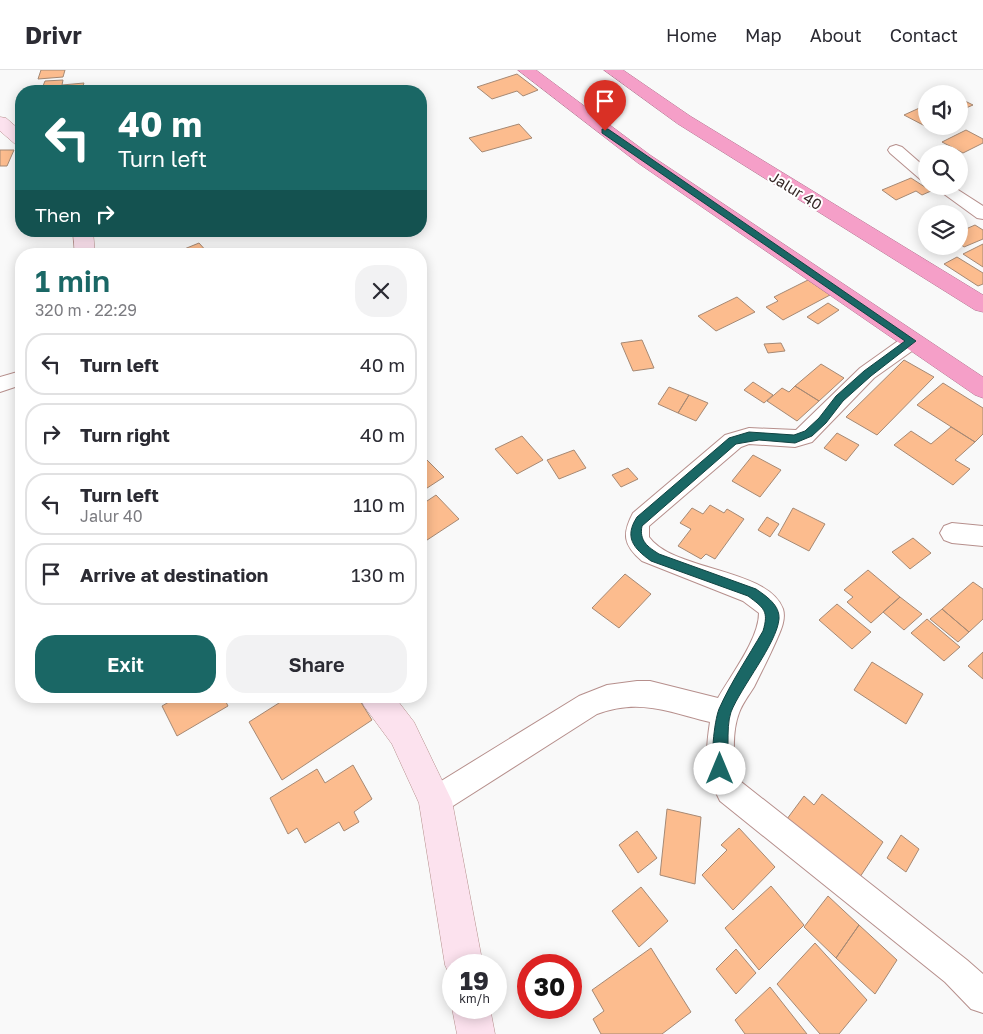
<!DOCTYPE html>
<meta charset="utf-8">
<style>
:root{--surface:#fff;--page:#f2f2f3;--text:#2b2b33;--muted:#7c7c81;--line:#e1e1e2;--accent:#1a6765}
body{margin:0;font-family:"Golos Text",sans-serif;background:var(--page);color:var(--text);height:100vh;display:flex;flex-direction:column;font-size:19px;white-space:nowrap}
*{box-sizing:border-box;margin:0}
p{font-size:16px;color:var(--muted)}
.icon{flex:none;width:28px;height:28px;fill:none;stroke:currentColor;stroke-width:2;stroke-linecap:round;stroke-linejoin:round}
.map{position:relative;flex:1;overflow:hidden}
.side{position:absolute;left:15px;top:178px;width:412px;height:455px;display:flex;flex-direction:column;background:var(--surface);border-radius:20px;box-shadow:0 2px 12px #0003}
.side>*{flex:none}
.guide{position:absolute;left:15px;top:15px;width:412px;height:152px;border-radius:20px;box-shadow:0 2px 12px #0003;background:#1a6765;color:#fff;overflow:hidden}
.buttons{position:absolute;left:918px;top:15px;display:grid;gap:10px}
.buttons a{display:grid;place-items:center;width:50px;height:50px;border-radius:50%;background:var(--surface);box-shadow:0 2px 12px #0003;font-size:25px}
.speed{position:absolute;left:442px;top:884px;display:flex;gap:10px;font-size:25px;font-weight:700;text-align:center}
.speed>*{display:grid;place-content:center;width:65px;height:65px;border-radius:50%;background:var(--surface);box-shadow:0 2px 12px #0003;line-height:1}
.speed small{font-size:12px;font-weight:400}
.speed .limit{border:8px solid #d22;background:#fff;color:#111}
.pin{position:absolute;display:grid;place-items:center;width:42px;height:42px;color:#fff;margin:-51px -21px;border-radius:50% 50% 50% 0;rotate:-45deg;box-shadow:0 0 5px #0007}
.pin .icon{rotate:45deg}
.me{position:absolute;width:55px;margin:-28px;rotate:0deg;stroke-linejoin:round;filter:drop-shadow(0 0 4px #0008)}
.turn{display:flex;align-items:center;gap:18px;height:105px;padding:0 20px;font-size:22px}
.turn .icon{width:65px;height:65px;stroke-width:2.5}
.turn b{display:block;font-size:35px;line-height:42px}
.then{display:flex;align-items:center;height:48px;padding:0 20px;background:#0003;gap:10px;font-size:19px}
.round{display:grid;place-items:center;flex:none;width:52px;height:52px;border-radius:20px;background:var(--page)}
.summary{display:flex;align-items:center;justify-content:space-between;height:85px;padding:0 20px}
h1{font-size:30px;font-weight:600;line-height:38px;color:var(--accent)}
.primary-button{display:flex;gap:10px;margin-top:auto;padding:10px 20px}
.primary-button a{flex:1;height:58px;border-radius:20px;background:var(--accent);color:#fff;font-size:20px;font-weight:600;line-height:58px;text-align:center}
.primary-button a+a{background:var(--page);color:var(--text)}
ul{padding:0;list-style:none}
li{display:flex;align-items:center;gap:15px;height:62px;margin:0 10px 8px;padding:0 10px;border:2px solid var(--line);border-radius:20px}
li div{flex:1}
li b{display:block;font-size:19px}
li em{font-style:normal}
header{display:flex;align-items:center;gap:30px;box-sizing:border-box;height:70px;padding:0 25px;background:var(--surface);border-bottom:1px solid var(--line)}
header strong{font-size:24px}
nav{display:flex;gap:28px;margin-inline-start:auto;font-size:18px}
.map>svg:first-child{display:block}
</style>
<header>
<strong>Drivr</strong>
<nav><a>Home</a><a>Map</a><a>About</a><a>Contact</a></nav>
</header>
<div class="map">
<svg width="983" height="964" viewBox="0 0 983 964">
<rect width="100%" height="100%" fill="#f9f9f9"/>
<!-- building -->
<path fill="#fcbc8e" stroke="#a68974" d="M41,0H65L63,7L38,9Z
M517,4L538,20L523,26L517,21L492,29L477,17Z
M63,10L62,15L84,13L81,21H41L45,11Z
M171,16L170,21H139V19Z
M959,28L973,35L959,41Z
M926,35L925,56L904,45Z
M519,54L532,68L482,82L469,68Z
M966,60L983,69V73L963,83L942,72Z
M0,80H14L7,96H0Z
M911,108L931,121L922,125L916,121L896,130L882,120Z
M975,155L983,160V169L964,177L959,173V162Z
M199,173L209,184H172Z
M983,174V197L963,184Z
M957,187L983,203V214L978,216L944,194Z
M808,210L830,225L783,250L766,237L778,231L774,227Z
M737,227L755,242L716,261L698,246Z
M828,233L839,240L818,254L807,247Z
M642,270L654,298L633,301L621,273Z
M781,273L785,281L768,283L764,274Z
M904,290L934,307L877,365L846,347Z
M821,294L844,308L819,331L795,316Z
M753,312L773,325L764,333L744,320Z
M943,313L983,338V364L975,372L917,335Z
M795,316L819,331L797,351L767,331L782,318L789,322Z
M669,317L689,325L678,343L658,334Z
M689,325L708,333L696,351L678,343Z
M951,357L975,372L955,390L970,399L953,415L894,375L911,361L931,374Z
M837,363L859,375L846,391L824,378Z
M522,366L543,390L517,404L495,379Z
M574,380L586,398L559,409L547,390Z
M421,384L444,407L421,422Z
M753,385L781,400L760,427L732,411Z
M628,398L638,409L621,417L612,405Z
M436,425L459,449L421,474V435Z
M710,435L724,443L727,439L744,449L715,489L706,484L701,489L678,476L691,459L680,453L692,438L703,444Z
M793,438L825,454L809,481L778,465Z
M767,447L779,454L770,467L758,460Z
M913,468L931,483L910,499L892,482Z
M868,500L900,527L871,553L847,532L853,527L844,520Z
M625,504L651,524L619,558L592,538Z
M973,512L983,519V549L969,562L942,539Z
M900,527L922,544L904,560L883,542Z
M837,534L871,562L852,579L819,550Z
M942,539L969,562L958,572L930,549Z
M927,549L960,577L944,591L911,563Z
M983,582V609L968,596Z
M872,592L923,624L906,654L854,620Z
M179,626H223L228,636L177,666L162,636Z
M290,626H357L372,650L282,710L249,652Z
M353,695L372,729L354,742L359,752L344,761L339,752L305,773L297,758L288,764L270,728L317,699L325,713Z
M822,724L883,772L856,813L784,753L804,726L814,735Z
M667,739L701,747L695,814L660,805Z
M739,758L775,797L733,840L702,805L727,780L721,775Z
M637,761L657,788L638,803L619,775Z
M901,765L919,779L906,802L887,788Z
M771,816L804,855L759,900L725,858Z
M641,817L668,851L639,877L612,841Z
M828,826L859,855L836,888L804,857Z
M859,855L897,890L875,924L836,888Z
M815,873L867,930L839,964H820L777,914Z
M651,878L691,942L662,964H601L593,949L604,941L592,920Z
M736,879L756,903L736,924L716,899Z
M770,917L807,964H745L735,950Z"/>
<g fill="none" stroke-linecap="round" stroke-linejoin="round">
<defs>
<path id="street" d="M896,75L902,77L926,98V111L920,109L890,83L888,80L890,77Z
M933,116H952L983,136V149L977,148Z
M912,264L919,266L922,271L919,276L874,308L812,372L795,377L749,374L741,377L649,456V467C673,501 768,498 783,539C786,549 781,560 777,569C770,585 762,601 754,617C749,625 742,634 739,643C732,661 732,694 740,711L967,890L983,904V943L971,939L945,912L720,731C705,702 705,684 710,652C668,642 640,628 597,644L445,741L435,745L425,741L421,731L425,721L579,626L607,615L637,611H650L718,628C731,605 759,569 759,543L743,531L642,491C623,475 622,464 633,443L725,365L749,358L796,360L860,298L905,266Z
M21,301V315L0,322V307Z
M952,453L983,456V476L952,473L944,470L940,463L944,456Z"/>
<path id="secondary" d="M0,47L6,48L21,61V75L15,74L0,61Z
M73,161H93L95,184H75Z
M360,626H394L414,652L452,731L483,895H454V909L451,908L445,895L419,733L392,674L364,636Z
M454,934V938H490L495,964H457L452,938Z"/>
<path id="highway" d="M518,0H536L650,85L983,307V328L975,325L638,93Z
M604,0H623L690,46L983,225V242L975,240L678,54Z"/>
</defs>
<!-- street casing -->
<use href="#street" stroke="#b68f8c" stroke-width="2"/>
<!-- secondary casing -->
<use href="#secondary" stroke="#b68f8c" stroke-width="1"/>
<!-- highway casing -->
<use href="#highway" stroke="#b27590" stroke-width="1"/>
<!-- street -->
<use href="#street" fill="#fff" fill-rule="evenodd"/>
<!-- secondary -->
<use href="#secondary" fill="#fce2ee" fill-rule="evenodd"/>
<!-- highway -->
<use href="#highway" fill="#f59fc8" fill-rule="evenodd"/>
</g>
<!-- route -->
<path fill="#1a6765" stroke="#114342" d="M602,59H608L916,271L871,306L843,331L826,353L812,366L795,373L759,370L736,374L642,456C639,471 648,477 659,484L756,519C766,526 780,535 779,549C777,573 741,617 731,642C725,659 731,689 725,703L720,705L715,703C710,691 714,652 719,639C731,612 748,587 763,561C769,541 764,538 748,526L651,491C633,478 624,467 637,447L729,368L749,362L794,365L805,361L819,348L836,326L864,301L905,271L602,63Z"/>
<g text-anchor="middle" dominant-baseline="central" stroke-width="4" stroke-linejoin="round" paint-order="stroke">
<!-- far-street labels -->
<g font-size="15" fill="#372827" stroke="#fff">
<text transform="translate(796 120) rotate(32)">Jalur 40</text>
</g>
</g>
</svg>
<div class="buttons">
<a><svg class="icon" aria-label="sound" viewBox="0 0 24 24"><path d="M4 9h4l5-4v14l-5-4H4zM17 9q2 3 0 6"/></svg></a>
<a><svg class="icon" aria-label="search" viewBox="0 0 24 24"><circle cx="10" cy="10" r="6"/><path d="M15 15l6 6"/></svg></a>
<a><svg class="icon" aria-label="layers" viewBox="0 0 24 24"><path d="M12 4l9 5-9 5-9-5zM3 14l9 5 9-5"/></svg></a>
</div>
<div class="speed"><div>19<small>km/h</small></div><div class="limit">30</div></div>
<div class="pin" style="left:605px;top:61px;background:#d93025"><svg class="icon" aria-label="arrive" viewBox="0 0 24 24"><path d="M6 21V4h12l-3 4 3 4H6"/></svg></div>
<svg class="me" style="left:720px;top:699px" viewBox="-20 -20 40 40"><circle r="19" fill="#fff"/><path d="M0-13L10 11 0 6-10 11z" fill="#1a6765"/></svg>
<div class="guide">
<div class="turn"><svg class="icon" aria-label="left" viewBox="0 0 24 24"><path d="M17 20v-9H6M10 6l-5 5 5 5"/></svg><div><b>40 m</b>Turn left</div></div>
<div class="then">Then<svg class="icon" aria-label="right" viewBox="0 0 24 24"><path d="M7 20v-9h11M14 6l5 5-5 5"/></svg></div>
</div>
<section class="side">
<div class="summary"><div><h1>1 min</h1><p>320 m · 22:29</p></div><a class="round"><svg class="icon" aria-label="close" viewBox="0 0 24 24"><path d="M6 6l12 12M18 6L6 18"/></svg></a></div>
<ul>
<li><svg class="icon" aria-label="left" viewBox="0 0 24 24"><path d="M17 20v-9H6M10 6l-5 5 5 5"/></svg><div><b>Turn left</b></div><em>40 m</em></li>
<li><svg class="icon" aria-label="right" viewBox="0 0 24 24"><path d="M7 20v-9h11M14 6l5 5-5 5"/></svg><div><b>Turn right</b></div><em>40 m</em></li>
<li><svg class="icon" aria-label="left" viewBox="0 0 24 24"><path d="M17 20v-9H6M10 6l-5 5 5 5"/></svg><div><b>Turn left</b><p>Jalur 40</p></div><em>110 m</em></li>
<li><svg class="icon" aria-label="arrive" viewBox="0 0 24 24"><path d="M6 21V4h12l-3 4 3 4H6"/></svg><div><b>Arrive at destination</b></div><em>130 m</em></li>
</ul>
<div class="primary-button"><a>Exit</a><a>Share</a></div>
</section>
</div>
